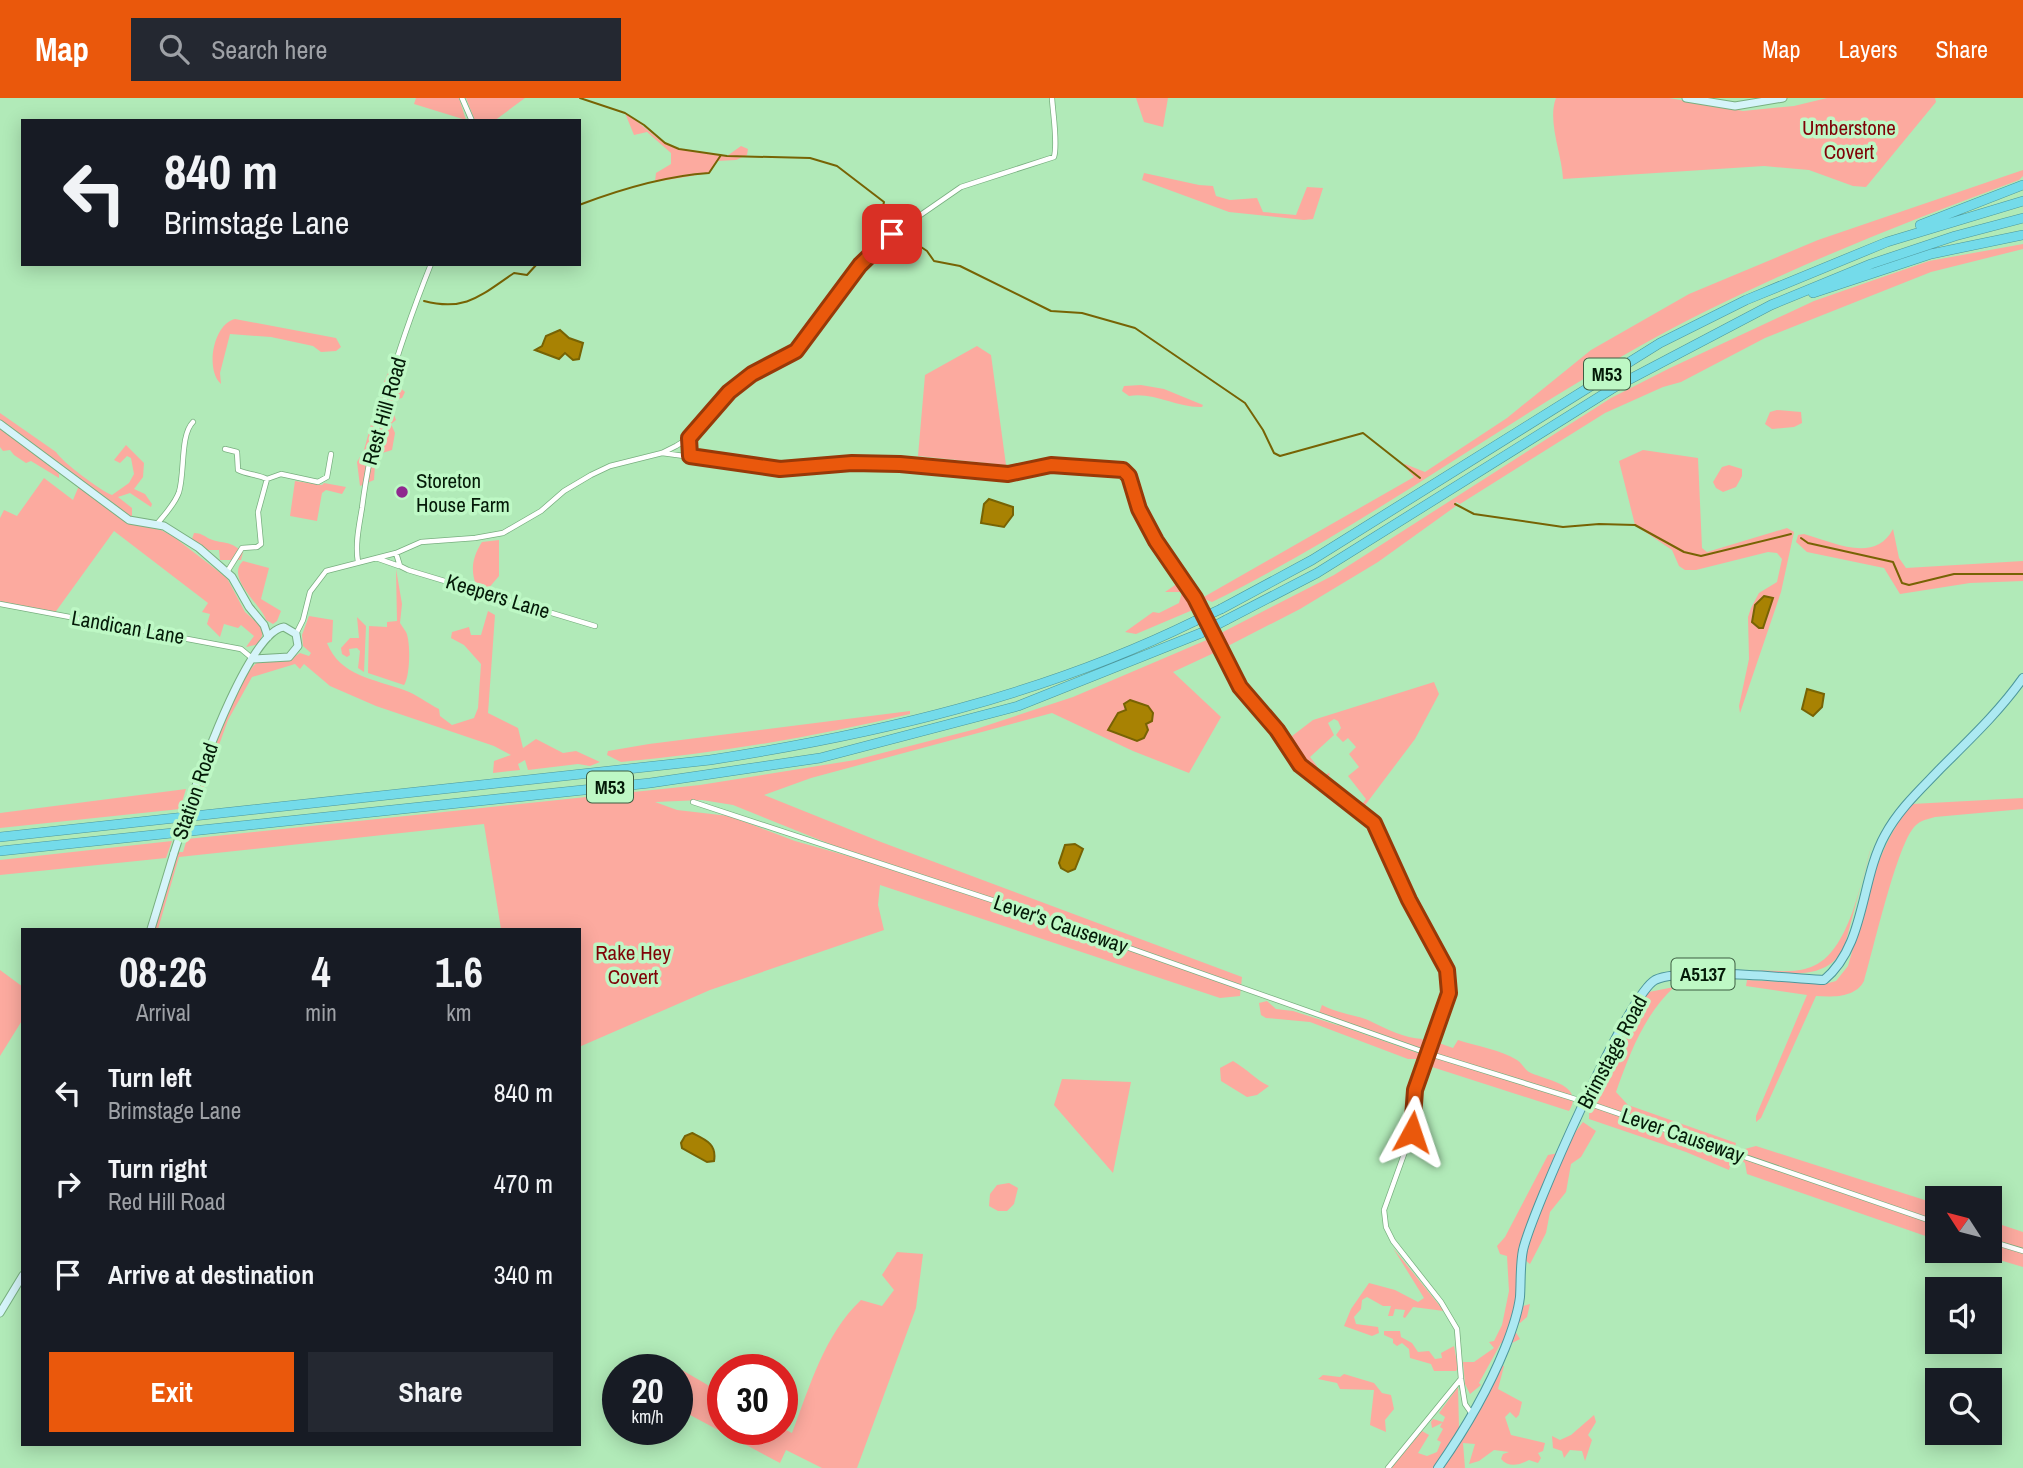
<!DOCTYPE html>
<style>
:root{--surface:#171b24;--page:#242831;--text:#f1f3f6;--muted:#9ea1a6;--accent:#ea580c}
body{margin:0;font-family:"Archivo Narrow",sans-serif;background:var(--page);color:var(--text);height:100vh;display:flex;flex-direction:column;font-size:26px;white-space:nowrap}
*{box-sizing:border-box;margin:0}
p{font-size:23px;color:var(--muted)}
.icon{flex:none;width:38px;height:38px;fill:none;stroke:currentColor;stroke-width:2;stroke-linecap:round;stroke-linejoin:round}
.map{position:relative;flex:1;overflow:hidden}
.details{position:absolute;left:21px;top:830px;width:560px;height:518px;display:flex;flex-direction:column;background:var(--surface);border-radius:0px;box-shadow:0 4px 18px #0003}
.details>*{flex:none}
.guide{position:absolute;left:21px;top:21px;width:560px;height:147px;border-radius:0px;box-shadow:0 4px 18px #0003;background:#171b24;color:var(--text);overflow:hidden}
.needle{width:46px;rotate:306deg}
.fabs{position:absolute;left:1925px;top:1088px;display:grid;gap:14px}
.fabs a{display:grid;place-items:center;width:77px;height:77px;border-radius:0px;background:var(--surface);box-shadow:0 4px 18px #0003;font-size:35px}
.speed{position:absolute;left:602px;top:1256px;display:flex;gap:14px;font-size:35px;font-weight:700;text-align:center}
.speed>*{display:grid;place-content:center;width:91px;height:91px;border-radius:50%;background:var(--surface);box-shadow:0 4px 18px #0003;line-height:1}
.speed small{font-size:18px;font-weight:400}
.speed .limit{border:10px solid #d22;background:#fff;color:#111}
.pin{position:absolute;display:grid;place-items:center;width:60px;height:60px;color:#fff;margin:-30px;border-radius:14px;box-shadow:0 4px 10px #0006}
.me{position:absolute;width:77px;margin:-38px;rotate:5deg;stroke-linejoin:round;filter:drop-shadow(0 0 5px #0008)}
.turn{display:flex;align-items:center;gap:24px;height:147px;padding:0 28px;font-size:32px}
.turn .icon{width:91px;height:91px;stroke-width:2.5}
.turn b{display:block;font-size:49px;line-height:60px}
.eta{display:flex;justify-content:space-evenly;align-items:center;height:119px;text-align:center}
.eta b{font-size:42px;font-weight:700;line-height:49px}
.action{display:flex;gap:14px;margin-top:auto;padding:14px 28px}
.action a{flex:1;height:80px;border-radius:0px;background:var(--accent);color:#fff;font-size:28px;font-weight:700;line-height:80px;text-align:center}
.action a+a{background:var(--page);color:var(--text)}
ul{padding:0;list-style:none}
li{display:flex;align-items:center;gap:21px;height:91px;padding:0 28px}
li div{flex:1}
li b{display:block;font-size:26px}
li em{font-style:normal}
header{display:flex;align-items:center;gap:42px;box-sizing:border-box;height:98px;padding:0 35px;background:var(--accent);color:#fff}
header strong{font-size:33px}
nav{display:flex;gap:38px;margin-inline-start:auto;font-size:24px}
.search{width:490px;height:63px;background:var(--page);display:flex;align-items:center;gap:18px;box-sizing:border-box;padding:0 24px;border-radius:0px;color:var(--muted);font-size:26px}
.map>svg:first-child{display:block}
</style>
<header>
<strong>Map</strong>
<div class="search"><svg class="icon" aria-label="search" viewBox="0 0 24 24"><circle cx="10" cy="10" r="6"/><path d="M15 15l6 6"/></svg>Search here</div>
<nav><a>Map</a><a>Layers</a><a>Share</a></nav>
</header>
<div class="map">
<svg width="2023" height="1370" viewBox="0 0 2023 1370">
<rect width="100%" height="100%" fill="#b1eab8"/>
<!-- green -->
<path fill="#fcaa9f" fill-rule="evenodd" d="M416,0H459L466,22L414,6Z
M466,0H525L494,23H475Z
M1136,0H1168L1163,29L1144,24Z
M1556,0H1669L1743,13L1794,8L1827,0H1935L1936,4L1866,89L1853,88L1809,72L1764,68L1563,81C1562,56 1547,23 1556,0Z
M625,15C640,24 652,37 666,46C677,52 713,57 727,58L741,48L748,51L747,57L736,62L717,63L709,75L655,84L656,75L671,66V55L647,34L634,37Z
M2023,72V78L2019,82C1890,130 1760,181 1640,248C1494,330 1361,431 1212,504L1202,500L1414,379L1404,368L1405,366L1425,374L1507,320L1591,252L1689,196L1818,142Z
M1144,75L1199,87L1213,88L1216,98L1230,102L1257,100L1263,114L1296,117L1307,89L1323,90L1313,121L1304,122L1229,114L1142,82Z
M2023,146V151L1931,174L1765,240L1681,284L1663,289L1605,315L1460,406L1456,404V408L1378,464L1300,511L1224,550L1217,537L1334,477L1611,300L1670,270L1814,203L1874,182L1929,163Z
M235,221L336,240L341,249L336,253L321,254L313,248L271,239L230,236L220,275L221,286C205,272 213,226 235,221Z
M977,248L991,257L1006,367L918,358L925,277Z
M393,264L394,274L400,271L397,287L405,294L402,300L394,302L391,309L396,322L391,326L395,335L392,352L379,356L380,362L375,367L374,382L360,388L357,364L364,352L377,305L384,294V284Z
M1141,287L1164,291L1203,307L1202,309C1176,310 1155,294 1129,298L1122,293L1124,288Z
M1777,312L1801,314L1802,325L1794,329L1772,331L1765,326L1770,314Z
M0,315L56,354C62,364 101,393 112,397L129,385L134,376L131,360L127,358L120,365L114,362L126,347L144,365L143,379L134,391L145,396L152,406L151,409L130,395L118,399L132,410V426L161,432L174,439L227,480L245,514L261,528L263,535L259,546L246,549L254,538L241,527L238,530L224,526L220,539L207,526L210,516L202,514L208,505L114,433L54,516L0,506V420L4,412L17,418L44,380L73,402L78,390L83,387L48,366L59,376V380L31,363L26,365L14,357L10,352L3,353L0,349Z
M1643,352L1698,360L1702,450L1707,454L1787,430L1794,434L1781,494L1740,615L1739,608L1749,561L1748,519L1751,510L1759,495L1777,484L1782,461L1777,455L1768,454L1696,472H1685L1679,468L1672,452L1635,427L1619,363Z
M1729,367L1742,371V378L1736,389L1723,394L1716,390L1713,384L1722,369Z
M295,383L322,387L324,385L346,389L342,396L326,392L322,395L317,423L290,418Z
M1893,431L1899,460L1906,470L2023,463V483L1970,485L1900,496L1884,470L1807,454L1796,444L1798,437L1804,436C1833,444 1875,466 1893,431Z
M194,435C201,435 204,438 210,441C225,447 227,441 243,454L241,462H220L219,452H207L192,441Z
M499,442V478L487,492L476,487C470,471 473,458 482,444Z
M243,463L269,470L261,501L281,513L277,523L273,526L266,522C261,506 225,480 243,463Z
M396,471L402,506L400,525C402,528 404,531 406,534C411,544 410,579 404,587L368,575L369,528L387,529V524L397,523Z
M1178,485L1195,511L1136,536L1125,534L1153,514L1159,515L1179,505L1182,494H1165Z
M488,513L495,517L488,615L518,630L523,650L536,641L563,655L576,653L600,664L590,668L578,666L528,672L525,662L518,666L520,672L493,675L494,663L511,657L494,648L376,608L330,588L304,566L300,571L295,566L252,579L228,622L201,697H197C204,671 238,577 258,564L288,563L300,555L309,558L311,555L303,548L302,537L309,518L333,522L332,544L327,545C340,578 374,581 404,592C416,596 427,605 439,611L440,618L452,627L474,620L478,610L481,566L464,547L451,540L452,534L469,529L471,537H481Z
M357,519L366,528L364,574L358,570L360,553L357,550L349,551L350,557L347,559L342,556L341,550L350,540H359Z
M1209,541L1216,554L1173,574L1221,619L1189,675L1133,653L1052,615L811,680L764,697L881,744L1242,879L1240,898L1220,900L880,787L878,807L884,832L710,892L579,949V831H501L484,726L179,759L158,831H155L177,754H183L187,741L700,687L855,662L976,631L1073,599ZM702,702L733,707L887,769L795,743L729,718L677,712L655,704Z
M1434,584L1439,596L1415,641L1363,710L1356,709L1319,678L1324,680L1328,675L1330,676L1326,683L1357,707L1361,708L1366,701L1348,678L1359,669L1349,656L1356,649L1348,640L1343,644L1336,637L1341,630L1338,623L1334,621L1328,625L1334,637L1310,659L1317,668L1316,674L1295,655L1282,633L1292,638L1313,622Z
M910,613V616C814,639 719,655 621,664L607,657L608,653L649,646Z
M186,691L180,711L0,730V715Z
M2023,700V711L1935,719C1928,721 1921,722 1915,728C1897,746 1873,853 1864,883C1855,900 1833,899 1816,898L1761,1020L1756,1024V1018L1807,897L1746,888L1747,882L1825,886L1836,883L1848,868C1865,813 1873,752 1912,706Z
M172,743L166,760L0,777V762Z
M1872,746L1844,850C1825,885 1785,874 1752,872C1770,872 1794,876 1811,869C1850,855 1861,781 1872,746Z
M0,872L23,889V921L0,958Z
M1674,889C1644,917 1629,957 1616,994L1628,1007L1736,1045L1729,1072L1686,1054L1589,1021C1590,986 1623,938 1640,906L1649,894Z
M1267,903L1276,911L1293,913L1340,928L1319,915L1322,907C1338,916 1358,917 1370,923C1386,931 1405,940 1422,941L1427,949L1426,953L1341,928L1421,956L1418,961H1408L1310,924L1266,920L1261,917L1259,905Z
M1458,942C1476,948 1501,952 1517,962C1522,965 1524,971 1529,974C1544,982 1586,986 1569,1013L1429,968L1436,944L1453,950Z
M1233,963C1247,971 1256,982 1269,988L1257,997L1247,999L1221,983L1220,970Z
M1062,981L1131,984L1113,1075L1054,1007Z
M1583,1024L1596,1033L1581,1059L1571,1066L1566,1094L1550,1114L1546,1135L1530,1166L1520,1158L1516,1206L1523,1208L1530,1206L1527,1219L1520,1225L1512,1223L1510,1225L1520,1241L1510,1246L1501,1245L1479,1285L1481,1287L1470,1296L1465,1286L1463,1264H1474L1494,1250L1489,1244L1494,1243L1502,1227L1509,1193L1507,1158L1500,1156L1497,1148L1505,1139L1548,1057L1559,1055Z
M1756,1048L1937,1106V1142L1747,1076L1745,1065L1737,1059L1741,1052Z
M1009,1085L1018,1090L1014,1106L1007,1113H998L989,1108L990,1096L997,1087Z
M1990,1123L2023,1134V1169L1969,1153H1990Z
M1393,1150L1444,1213L1413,1209L1405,1220L1403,1219L1405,1212L1395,1211L1393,1218H1388L1391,1208H1383L1367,1199L1362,1202L1361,1211L1354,1219L1356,1226L1378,1229L1379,1235L1372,1238L1344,1228L1351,1211L1369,1185L1395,1192L1418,1204L1424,1200Z
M897,1154L923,1156L916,1210L857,1370H822L786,1352L780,1365L677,1310V1272H665L670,1265L723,1296V1332L782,1330L792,1335C810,1288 824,1237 861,1202L882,1208L894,1192L882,1177Z
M1384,1233H1400L1401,1239L1412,1245L1418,1254L1429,1253L1435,1261L1442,1260L1441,1255L1454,1248L1458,1270L1456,1273H1434L1431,1266L1410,1260L1409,1251L1402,1245L1397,1248L1393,1245V1241L1384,1237Z
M1501,1267L1504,1268L1498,1291L1522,1304L1519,1317L1516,1320L1510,1314L1505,1319L1511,1337L1545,1345L1543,1353L1538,1355L1541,1360L1538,1365L1529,1362C1519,1367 1509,1370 1501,1361L1503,1356L1509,1354L1494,1352L1479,1363L1469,1366L1475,1346L1463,1345L1465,1370H1442L1469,1332Z
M1344,1276L1374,1285L1382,1295L1391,1297L1394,1311L1385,1322L1386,1334L1370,1327L1374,1292L1340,1291L1337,1285L1318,1281L1323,1277L1340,1279Z
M1458,1289L1459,1330L1434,1370H1391L1422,1333L1429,1337L1418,1355L1427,1358L1437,1354L1441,1344L1437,1342L1443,1331L1440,1329L1442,1325L1432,1330L1431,1324L1433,1321L1443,1324L1445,1319L1439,1315Z
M1594,1317L1596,1324L1588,1337L1592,1342L1585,1363L1582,1353L1570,1352L1564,1360L1562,1353L1553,1350L1552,1338L1560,1342L1571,1337Z"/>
<!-- water -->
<path fill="#a88203" stroke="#776304" stroke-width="2" d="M560,232L569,240L583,245L579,261L573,262L565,255L559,261L535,252L542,248L546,238Z
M989,401L1013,409V417L1004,429L981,425L984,406Z
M1764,498L1773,500L1763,530H1759L1752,524L1755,507Z
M1807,591L1824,596L1822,609L1813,618L1802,611Z
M1130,602L1148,608L1153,615L1152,623L1146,626L1148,632L1144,640L1137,643L1108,632L1118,615L1126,612L1124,606Z
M1075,746L1083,751L1075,771L1068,774L1061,770L1059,765L1065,747Z
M692,1035C706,1042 717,1046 714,1063L707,1064L682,1050L681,1045L685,1038Z"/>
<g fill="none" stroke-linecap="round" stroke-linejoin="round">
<!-- stream -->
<path stroke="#776304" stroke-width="2" d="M580,0L625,15L644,27L665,45L679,51L727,58L810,60L837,68L884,104L881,117L892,129
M579,107C621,91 664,78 709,75L721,57
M899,137L913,128L918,147L927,153L934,163L960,168L1051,213L1082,215L1135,230L1245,305L1263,332L1274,355L1280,358L1363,335L1420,380
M424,203C466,214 481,197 514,175L527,177L537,166
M1455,406L1474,416L1563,429L1599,426L1635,427L1684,454L1701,458L1791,436
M1801,440L1808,445L1893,464L1902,485L1909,487L1954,476H2023"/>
<defs>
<path id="street" d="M462,0L472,23
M689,341L690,358
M225,351L237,354L238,372C248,377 257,376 267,381L281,376L318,384L327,379L331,356
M662,355L780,371L852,365L900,366L1008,376L1051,367L1123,372L1129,378L1139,411L1156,443L1194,500L1240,589L1277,632L1300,667L1374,725L1409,802L1447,872L1449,895L1415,992L1412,1034L1384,1112L1386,1129L1393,1143L1441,1204L1457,1231L1461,1281L1465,1306L1472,1316
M157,426C165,416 175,406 179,394C185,374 180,337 193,324
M396,455L400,468L408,472L595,528
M376,460L399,468
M358,464C355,446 359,428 362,410C372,328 400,244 431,166
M227,474L242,450L257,449L261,446L258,414L267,381
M0,506L241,551L253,561
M296,536L303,522L310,494L326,473L396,455L421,444L475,440L503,435L541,413L564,393L591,377L610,368L662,355L676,348L689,340L729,294L752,276L796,253L860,167L893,136L961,89L1054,59C1058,45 1053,17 1052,0
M693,704L1013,809L1427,955L1585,1004L1937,1125
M1990,1143L2023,1153
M1388,1370L1460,1282"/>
<path id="secondary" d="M1686,0L1735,8L1783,0
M0,326L129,422L164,428L199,450L232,479L249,509L264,527L268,539
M193,697C203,665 251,533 284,529L296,536L298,548L289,559L253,561
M151,831L174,755
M0,1215L23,1177"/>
<path id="primary" d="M1438,1370C1464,1333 1488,1292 1505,1250C1511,1235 1518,1215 1520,1199C1521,1184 1520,1167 1523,1152C1532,1113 1628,897 1655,882C1681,869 1789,880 1824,882C1866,847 1860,782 1885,737C1899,711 1920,692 1940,671C1969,642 1999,614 2023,580"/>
<path id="highway" d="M1920,127L2023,87
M1813,195L1931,156L2023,137
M1221,511L1312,462L1660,245L1746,202L1887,144L2023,103
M1226,522L1317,475L1615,289L1771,207L1871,166L1955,138L2023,120
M0,739L710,662C877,636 1042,598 1195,523
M0,753L650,685L820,660L1018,608L1201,535"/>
</defs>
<!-- street casing -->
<use href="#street" stroke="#78af7f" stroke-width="6"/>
<!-- secondary casing -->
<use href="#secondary" stroke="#78af7f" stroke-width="9"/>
<!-- primary casing -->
<use href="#primary" stroke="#4d979b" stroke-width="10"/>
<!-- highway casing -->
<use href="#highway" stroke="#4d979b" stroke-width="10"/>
<!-- street -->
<use href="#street" stroke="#fff" stroke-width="4.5"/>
<!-- secondary -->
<use href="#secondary" stroke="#d5f4f9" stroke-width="7"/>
<!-- primary -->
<use href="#primary" stroke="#ace9f2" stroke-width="8"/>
<!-- highway -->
<use href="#highway" stroke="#74dbea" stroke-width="9"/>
<defs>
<path id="secondary-bridge" d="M174,755L193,697"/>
<path id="highway-bridge" d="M1195,523L1221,511
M1201,535L1226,522"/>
</defs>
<!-- secondary-bridge casing -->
<use href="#secondary-bridge" stroke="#78af7f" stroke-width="9" stroke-linecap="butt"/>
<!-- highway-bridge casing -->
<use href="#highway-bridge" stroke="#4d979b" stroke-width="10" stroke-linecap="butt"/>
<!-- secondary-bridge -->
<use href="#secondary-bridge" stroke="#d5f4f9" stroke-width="7"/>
<!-- highway-bridge -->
<use href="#highway-bridge" stroke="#74dbea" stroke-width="9"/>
</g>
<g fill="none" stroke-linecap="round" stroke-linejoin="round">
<defs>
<path id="route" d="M892,136L860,167L796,253L752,276L729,294L689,340L690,358L780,371L852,365L900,366L1008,376L1051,367L1123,372L1129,378L1139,411L1156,443L1195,500L1240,589L1277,632L1300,667L1374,725L1409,802L1447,872L1449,895L1415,992L1412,1034"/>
</defs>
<!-- route casing -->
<use href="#route" stroke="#983908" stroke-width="18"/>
<!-- route -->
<use href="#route" stroke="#ea580c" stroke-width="12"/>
</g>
<!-- markers -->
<circle fill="#8f298f" stroke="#bef8c5" stroke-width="2.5" cx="402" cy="394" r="7"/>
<g text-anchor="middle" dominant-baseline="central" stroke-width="7" stroke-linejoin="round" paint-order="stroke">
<!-- shield labels -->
<g fill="#bef8c5" stroke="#3c5d41" stroke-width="2">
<rect x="1584" y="260.5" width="46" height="31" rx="5"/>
<rect x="587" y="673.5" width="46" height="31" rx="5"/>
<rect x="1671.5" y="860.5" width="63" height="31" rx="5"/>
</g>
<g font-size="19" font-weight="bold" fill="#041a08">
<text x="1607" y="276">M53</text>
<text x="610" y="689">M53</text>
<text x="1703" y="876">A5137</text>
</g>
<!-- park labels -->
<g font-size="21" fill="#7f0307" stroke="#bef8c5">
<text x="1849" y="29">Umberstone<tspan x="1849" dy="24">Covert</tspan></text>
<text x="633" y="854">Rake Hey<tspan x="633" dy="24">Covert</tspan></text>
</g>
<!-- street labels -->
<g font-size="21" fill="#041a08" stroke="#bef8c5">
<text transform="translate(384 313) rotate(-74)">Rest Hill Road</text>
<text transform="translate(498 498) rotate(17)">Keepers Lane</text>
<text transform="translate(128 529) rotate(10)">Landican Lane</text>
<text transform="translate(195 693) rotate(-71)">Station Road</text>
<text transform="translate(1061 826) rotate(19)">Lever's Causeway</text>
<text transform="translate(1612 954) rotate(-62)">Brimstage Road</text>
<text transform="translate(1683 1037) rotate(19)">Lever Causeway</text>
</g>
<!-- poi labels -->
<g font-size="21" fill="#041a08" stroke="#bef8c5" text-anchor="start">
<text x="416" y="382">Storeton<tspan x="416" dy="24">House Farm</tspan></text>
</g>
</g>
</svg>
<div class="fabs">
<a><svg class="needle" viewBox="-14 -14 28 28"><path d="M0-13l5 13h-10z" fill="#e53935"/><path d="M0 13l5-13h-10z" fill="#9ea1a6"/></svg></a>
<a><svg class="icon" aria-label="sound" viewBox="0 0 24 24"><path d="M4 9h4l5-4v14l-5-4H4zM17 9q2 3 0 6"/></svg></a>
<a><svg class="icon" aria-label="search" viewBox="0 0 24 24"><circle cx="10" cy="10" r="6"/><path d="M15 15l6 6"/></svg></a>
</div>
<div class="speed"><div>20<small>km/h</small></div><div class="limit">30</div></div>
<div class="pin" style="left:892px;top:136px;background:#d93025"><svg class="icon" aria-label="arrive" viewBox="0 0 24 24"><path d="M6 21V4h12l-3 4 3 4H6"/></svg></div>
<svg class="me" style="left:1412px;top:1034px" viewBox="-20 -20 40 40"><path d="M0-17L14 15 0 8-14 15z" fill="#ea580c" stroke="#fff" stroke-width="4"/></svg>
<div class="guide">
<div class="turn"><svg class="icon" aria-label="left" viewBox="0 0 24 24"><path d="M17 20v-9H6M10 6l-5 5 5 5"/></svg><div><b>840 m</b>Brimstage Lane</div></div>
</div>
<section class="details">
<div class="eta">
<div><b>08:26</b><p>Arrival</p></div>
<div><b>4</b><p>min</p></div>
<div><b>1.6</b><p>km</p></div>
</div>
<ul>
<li><svg class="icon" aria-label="left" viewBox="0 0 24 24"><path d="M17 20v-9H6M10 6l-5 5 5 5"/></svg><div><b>Turn left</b><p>Brimstage Lane</p></div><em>840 m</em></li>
<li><svg class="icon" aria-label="right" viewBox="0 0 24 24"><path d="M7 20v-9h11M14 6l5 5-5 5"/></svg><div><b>Turn right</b><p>Red Hill Road</p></div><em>470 m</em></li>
<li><svg class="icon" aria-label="arrive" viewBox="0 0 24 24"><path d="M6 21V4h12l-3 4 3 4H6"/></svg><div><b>Arrive at destination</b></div><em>340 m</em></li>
</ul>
<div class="action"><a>Exit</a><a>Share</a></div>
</section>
</div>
